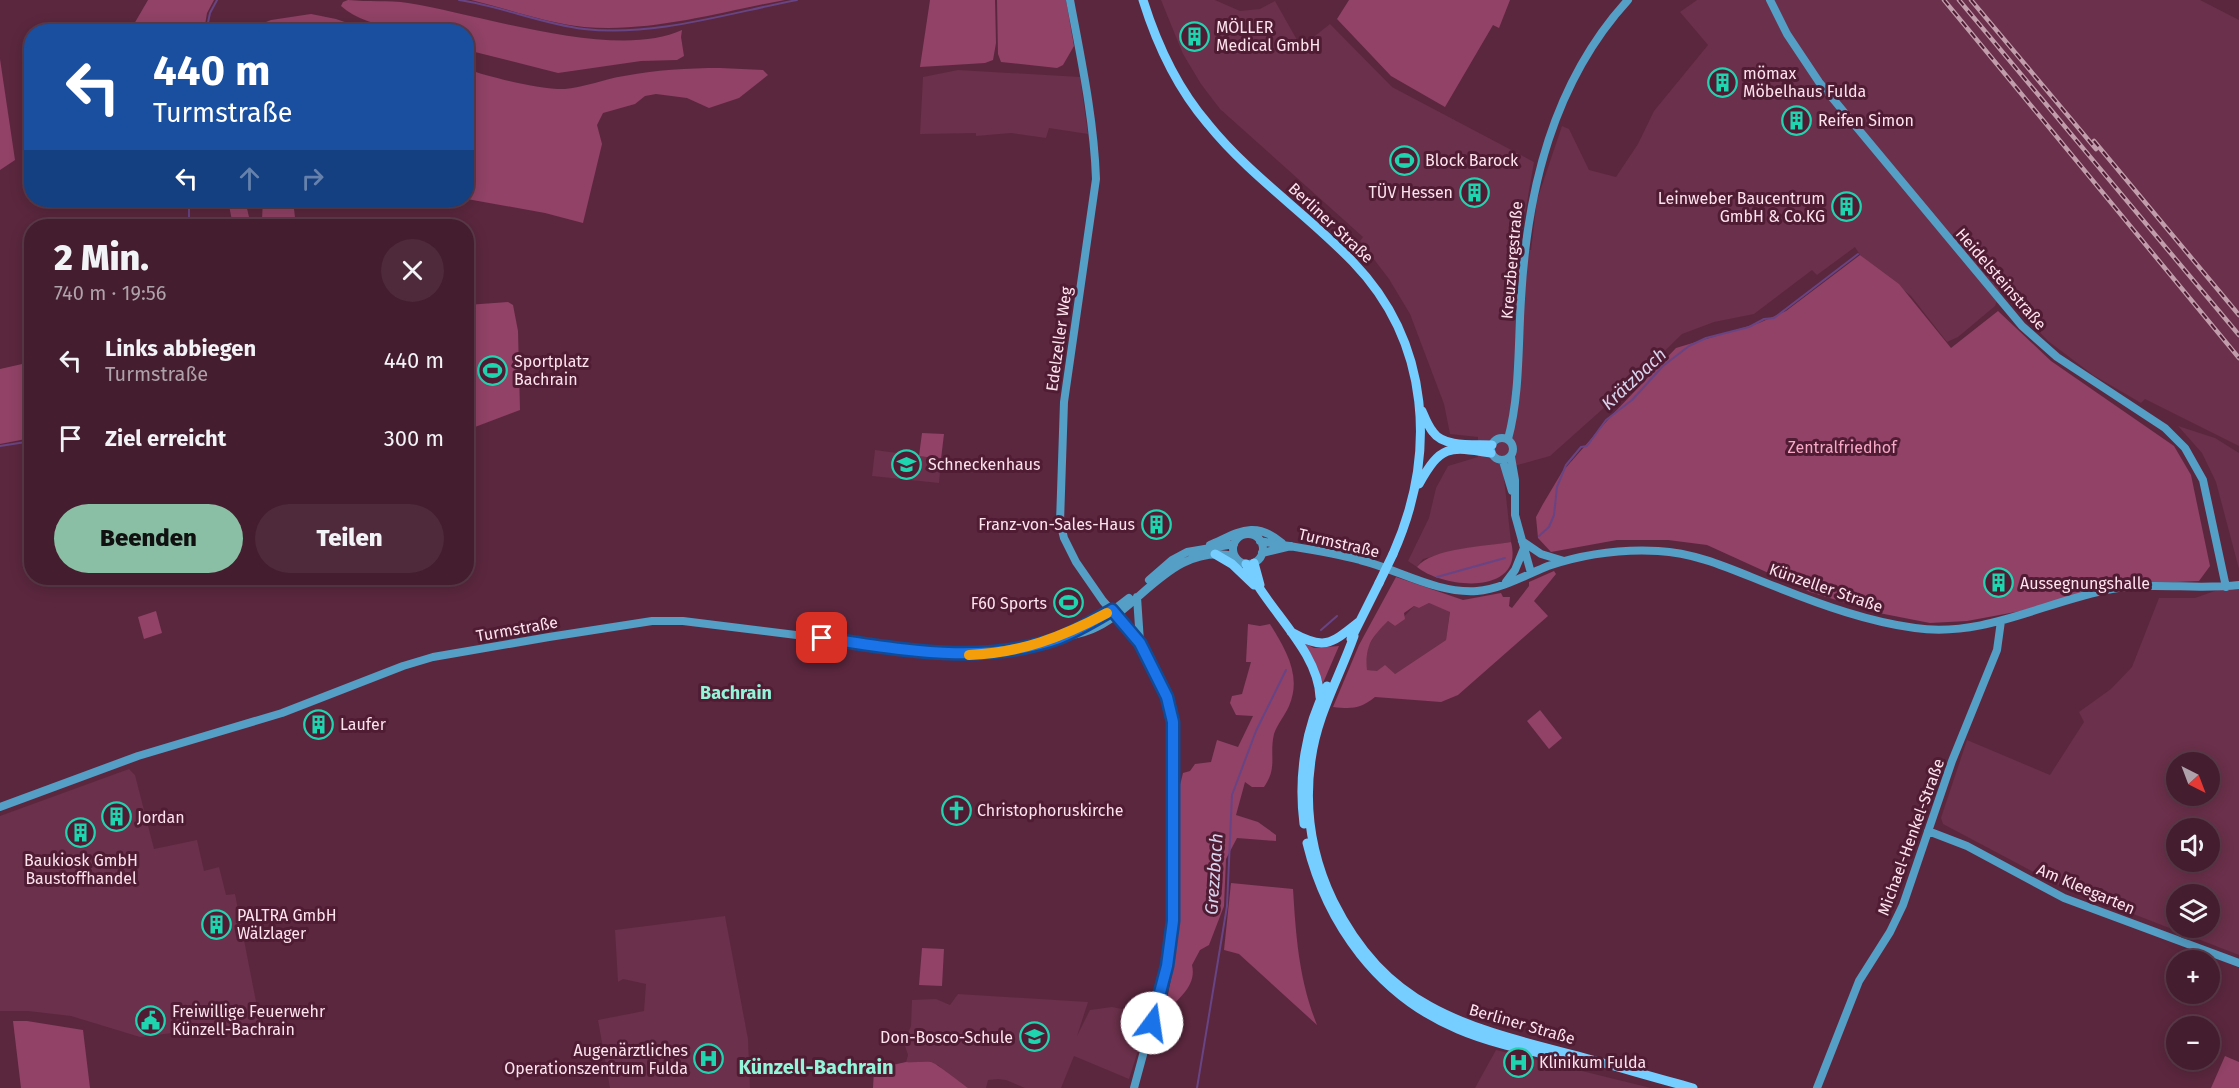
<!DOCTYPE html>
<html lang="de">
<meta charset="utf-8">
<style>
:root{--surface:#441d2e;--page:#4e2a3a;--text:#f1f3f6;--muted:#afa2aa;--line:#5c3b4a;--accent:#8abfa5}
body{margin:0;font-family:"Fira Sans",sans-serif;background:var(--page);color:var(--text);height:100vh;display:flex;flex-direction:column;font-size:22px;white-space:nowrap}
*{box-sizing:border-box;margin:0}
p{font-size:20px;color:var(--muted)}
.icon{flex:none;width:33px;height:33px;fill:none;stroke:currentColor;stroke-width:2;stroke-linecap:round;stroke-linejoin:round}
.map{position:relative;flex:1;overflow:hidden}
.side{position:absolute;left:24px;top:219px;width:450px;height:366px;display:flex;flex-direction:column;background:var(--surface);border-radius:24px;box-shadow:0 3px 15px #0003,0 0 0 2px var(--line)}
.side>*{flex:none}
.top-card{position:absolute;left:24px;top:24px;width:450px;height:183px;border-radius:24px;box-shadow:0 3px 15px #0003,0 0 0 2px var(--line);background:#1a4fa0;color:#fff;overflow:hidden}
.needle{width:39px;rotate:138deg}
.controls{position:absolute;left:2166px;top:752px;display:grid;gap:12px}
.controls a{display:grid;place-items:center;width:54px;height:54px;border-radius:50%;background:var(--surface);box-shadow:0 3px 15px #0003,0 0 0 2px var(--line);font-size:30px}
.pin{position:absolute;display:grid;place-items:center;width:51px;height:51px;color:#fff;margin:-26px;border-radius:12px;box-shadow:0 3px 9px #0006}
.me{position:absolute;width:66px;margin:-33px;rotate:14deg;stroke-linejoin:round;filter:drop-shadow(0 0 4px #0008)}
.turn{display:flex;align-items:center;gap:21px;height:126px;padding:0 30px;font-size:27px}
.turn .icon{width:78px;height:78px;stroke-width:2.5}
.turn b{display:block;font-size:42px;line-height:51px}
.lanes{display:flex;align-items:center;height:57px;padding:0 30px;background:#0003;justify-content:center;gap:30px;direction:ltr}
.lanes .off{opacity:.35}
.round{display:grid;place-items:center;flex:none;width:63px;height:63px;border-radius:32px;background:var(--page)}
.summary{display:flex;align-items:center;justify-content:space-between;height:102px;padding:0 30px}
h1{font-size:36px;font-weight:800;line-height:45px}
.cta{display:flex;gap:12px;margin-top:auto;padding:12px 30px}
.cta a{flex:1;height:69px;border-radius:36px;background:var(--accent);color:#111;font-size:24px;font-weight:800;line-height:69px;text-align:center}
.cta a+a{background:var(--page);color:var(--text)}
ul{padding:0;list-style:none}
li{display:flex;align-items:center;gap:18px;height:78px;padding:0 30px}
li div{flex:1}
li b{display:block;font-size:22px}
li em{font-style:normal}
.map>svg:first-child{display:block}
</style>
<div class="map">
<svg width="2239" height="1088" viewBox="0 0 2239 1088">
<rect width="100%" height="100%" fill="#5b273e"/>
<!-- built -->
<path fill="#6b304b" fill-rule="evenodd" d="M1161,0H1215L1240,11L1260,9L1275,1L1301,47L1330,24L1392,87L1534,162L1519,249L1531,250L1537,200L1562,126L1569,129L1589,170L1616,177L1638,144L1654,111L1708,45L1680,12L1697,0H2200L2239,20V446L2145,399L2141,403L2093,375L2048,341L2001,291L1995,306L1958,337L1947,342L1911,296L1860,255L1855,247L1817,275L1812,270L1754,314L1714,322L1682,334L1634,381L1550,456L1503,469L1511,542L1446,553L1423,559L1417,567L1408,561L1429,518L1436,488L1448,466L1478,457V437L1450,434L1444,404L1410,314L1389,279L1360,241L1363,237L1220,109L1201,84L1183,54Z
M958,70L1080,77L1088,134L1049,128L1046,138L1011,133L976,136V133L920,134L923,77Z
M2178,426L2215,438L2239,453V569L2216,482L2202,453Z
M875,450L941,459L939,483L872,476Z
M2239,585V955L2056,884L1943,824L1941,818L1967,740L2050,775L2084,722L2079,712L2111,689L2132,667L2159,598H2195L2226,587ZM2176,762H2210V795H2176ZM2176,828H2210V861H2176ZM2176,894H2210V927H2176Z
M1429,603L1450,611L1446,640L1395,674L1367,670L1366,650L1377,632L1388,621L1395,626L1414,606L1419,608Z
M129,769L135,775L154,849L197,840L204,871L219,867L226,895L235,894L260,1022L140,1037L71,1016L28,1011H0V816Z
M725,916L748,1039L750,1088H610L598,1020L644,1011L646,984L623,979L618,982L615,930Z
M958,994L1088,1002L1077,1036L1090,1010L1112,1007L1142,1013L1145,1028L1129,1079L1074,1056L1061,1088H1025L1006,1080L998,1079L988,1080L986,1088H962L938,1065L906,1062L908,1055L904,1043L911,1026L912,1000L936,999L950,1005Z
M1496,1050L1651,1088H1475Z"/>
<!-- green -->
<path fill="#914266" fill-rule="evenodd" d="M148,0H214L207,13L204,31H130Z
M348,0C368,2 388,0 408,3C479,14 616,61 682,30L681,37L684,56L677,60L641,61L558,73L467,50L466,32C431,32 369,32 341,6L343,2Z
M471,0H785C720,12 651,33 584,27C546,23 508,9 471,0Z
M930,0H995L996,43L993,60L985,63L920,67Z
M997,0H1066L1074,46L1063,65L1057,68L1001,62L998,54Z
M1349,0H1510L1499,28L1493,25L1445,107L1391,76L1337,19Z
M311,14L336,19L371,31H243L271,20Z
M0,59L15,160L0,170Z
M720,68L763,70L768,75L739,98L709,108L687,98L656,94L645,96L635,104L603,113L597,125L602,144L583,223L545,213L467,199V69C488,77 543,90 565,89C586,87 604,79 624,76C655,70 688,68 720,68Z
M228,200H245L249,217L256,223L262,219L263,200H293L296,226H233Z
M1860,255L1899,284L1951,348L1998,311L2051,361L2174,446L2191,475L2210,566L2199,581L2109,585L2021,611L1967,621L1930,623L1879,613L1810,592L1707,545L1668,540H1617L1551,552L1538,538L1536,517L1543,504L1562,472L1613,414L1676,348L1759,323L1786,311Z
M508,302L513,305L518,331L520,410L467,430V305Z
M31,362V438L0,444V369Z
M922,433L944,434L941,459L919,456Z
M1511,542C1525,596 1444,589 1417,567C1431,548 1488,546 1511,542Z
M1554,571L1556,574L1534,601L1548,616L1458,695L1441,702L1375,697C1360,709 1352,709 1333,707L1359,645L1396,577L1463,600L1501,593L1503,597H1510L1509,606L1512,608L1529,586V582ZM1429,603L1450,612L1446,640L1395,674L1385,665L1377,671L1367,670C1365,646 1371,638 1388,621L1395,626L1405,619L1404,613L1414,606L1419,608Z
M156,611L162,633L144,639L138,617Z
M1248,624L1260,626L1270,624C1286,650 1302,676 1289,706C1285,715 1277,725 1274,734C1269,756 1278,767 1264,787H1252L1245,782L1236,815L1258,822L1276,835V841L1237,838L1226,859L1224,906L1209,945L1200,950L1192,965C1197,986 1178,999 1164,1014L1175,959L1179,916L1180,785L1183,773L1190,771L1195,764L1211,762L1217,740L1238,747L1253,716L1236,715L1230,703L1232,696L1242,694L1251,662H1246Z
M1302,642L1314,648L1339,646L1323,683Z
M1540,710L1562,738L1549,749L1527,721Z
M1231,883L1293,889C1296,937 1299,980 1317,1025L1239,954L1224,950Z
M922,948L944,949L942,986L919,985Z
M13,1021H27L83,1030L90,1088H21Z
M2225,1056L2239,1062V1088H2211Z
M906,1062C914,1063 923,1061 931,1062C936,1063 961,1083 968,1088H873L874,1069Z"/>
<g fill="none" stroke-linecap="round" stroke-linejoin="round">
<!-- stream -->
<path stroke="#684485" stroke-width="2" d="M459,0C501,6 541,24 584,29C654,37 729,13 797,0
M206,32L210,13L217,0
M189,226V200
M0,446L32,441
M1539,536L1549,527L1554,515L1557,487L1566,465L1581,447L1587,446L1606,420L1632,400L1663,366L1689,346L1706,338L1749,327L1764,319L1774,318L1858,254
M1437,577L1505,558
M1321,630L1337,616
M1197,1088L1227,906L1232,795L1256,731L1286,670"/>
<!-- secondary -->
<path stroke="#559ec5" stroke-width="8" d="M1070,0C1081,59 1094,119 1096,179L1064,402L1060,522L1064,538L1076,562L1103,601L1140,643L1167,697L1173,722V921L1167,966L1134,1088
M1770,0L1787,34L1819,82L2022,326L2057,357L2165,428L2185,448L2203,480L2226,587
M1491 449a11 11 0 1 1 22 0a11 11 0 1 1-22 0Z
M1508,439C1520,395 1518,345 1521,299C1527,191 1553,82 1628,0
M1511,457L1515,480V515L1531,573
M1503,461L1512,491
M1233 549a15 15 0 1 1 30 0a15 15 0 1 1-30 0Z
M1260,541C1293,547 1327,551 1360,560C1397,569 1437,594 1477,591C1501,589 1526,575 1548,566C1584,554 1621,549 1658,551C1701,553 1739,573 1779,588C1822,605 1869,622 1915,628C1985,638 2045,601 2112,589C2154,582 2197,590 2239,585
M1522,541L1541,554L1564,561
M1210,545C1238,533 1254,519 1282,543
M1262,553L1291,546
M1149,580L1172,560L1187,552L1234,544
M1506,582L1515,570L1524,548
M1137,597L1140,642
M1064,635L1116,608L1129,598
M0,807L138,756L282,713L403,666L433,657L549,637L652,621H683L949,654C987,656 1021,647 1058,638C1072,635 1084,634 1097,627C1143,604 1174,543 1234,556
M1928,831L1967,846L2064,898L2239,963
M1817,1088L1859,981L1890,932L1903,905L1952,761L1997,650L2001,621"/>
<!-- highway -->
<path stroke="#75ceff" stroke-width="9" d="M1143,0C1157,45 1177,88 1208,124C1250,176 1307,214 1353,262C1431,343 1437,455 1393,554
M1422,411C1425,418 1428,426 1433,432C1444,448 1475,444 1492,445
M1419,484C1441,445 1448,446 1491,453
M1215,554L1232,564L1254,585
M1254,563L1260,585
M1246,564C1265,608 1318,649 1320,697
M1291,632C1325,651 1331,644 1360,621
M1354,636C1339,678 1317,715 1311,760C1304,808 1312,857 1333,901C1385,1006 1461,1026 1566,1053C1609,1064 1651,1077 1693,1088
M1351,639L1379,583
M1304,824C1298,777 1305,728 1327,686
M1307,843C1327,925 1379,996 1458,1029C1493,1044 1532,1051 1569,1060"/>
<defs>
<path id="rail" d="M1944,0L2239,358
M1959,0L2239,335
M1971,0L2096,149
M2094,141L2239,315"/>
</defs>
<!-- rail casing -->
<use href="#rail" stroke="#c19dab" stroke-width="4.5"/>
<!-- rail -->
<use href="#rail" stroke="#4f1c34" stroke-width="2" stroke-dasharray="7" stroke-linecap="butt"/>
<!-- highway-bridge -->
<path stroke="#75ceff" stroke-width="9" d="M1379,583L1393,554"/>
</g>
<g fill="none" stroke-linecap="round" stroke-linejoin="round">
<defs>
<path id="route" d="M822,638C901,649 981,666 1059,638C1077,631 1095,620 1112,610L1140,643L1167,697L1173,722V921L1167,966L1152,1023"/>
</defs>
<!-- route casing -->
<use href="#route" stroke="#114b97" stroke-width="15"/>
<!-- route -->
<use href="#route" stroke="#1a73e8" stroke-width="10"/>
<!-- slow -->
<path stroke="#f59e0b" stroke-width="10" d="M969,655C1021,653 1062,637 1107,613"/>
</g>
<!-- icons -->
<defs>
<symbol id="building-ring" viewBox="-11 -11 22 22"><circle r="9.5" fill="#4f1c34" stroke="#1ed5b0" stroke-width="1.5"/><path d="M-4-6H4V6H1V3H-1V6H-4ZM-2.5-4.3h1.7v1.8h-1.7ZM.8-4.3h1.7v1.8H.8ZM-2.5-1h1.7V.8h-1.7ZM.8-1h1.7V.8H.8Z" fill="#1ed5b0"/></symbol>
<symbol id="stadium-ring" viewBox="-11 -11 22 22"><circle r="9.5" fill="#4f1c34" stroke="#1ed5b0" stroke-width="1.5"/><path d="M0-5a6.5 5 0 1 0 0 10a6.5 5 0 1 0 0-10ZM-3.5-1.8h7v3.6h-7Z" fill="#1ed5b0"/></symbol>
<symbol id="school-ring" viewBox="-11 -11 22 22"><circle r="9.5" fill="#4f1c34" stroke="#1ed5b0" stroke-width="1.5"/><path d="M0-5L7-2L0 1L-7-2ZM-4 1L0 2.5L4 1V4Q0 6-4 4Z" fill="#1ed5b0"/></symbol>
<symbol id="church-ring" viewBox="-11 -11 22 22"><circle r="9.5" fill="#4f1c34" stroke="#1ed5b0" stroke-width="1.5"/><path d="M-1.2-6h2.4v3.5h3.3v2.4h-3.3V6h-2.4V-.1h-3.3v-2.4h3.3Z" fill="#1ed5b0"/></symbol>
<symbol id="civic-ring" viewBox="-11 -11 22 22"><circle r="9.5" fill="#4f1c34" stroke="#1ed5b0" stroke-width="1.5"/><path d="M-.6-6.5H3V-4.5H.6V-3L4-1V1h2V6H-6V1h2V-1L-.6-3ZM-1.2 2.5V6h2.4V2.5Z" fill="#1ed5b0"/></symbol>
<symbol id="hospital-ring" viewBox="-11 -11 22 22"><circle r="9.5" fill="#4f1c34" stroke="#1ed5b0" stroke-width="1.5"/><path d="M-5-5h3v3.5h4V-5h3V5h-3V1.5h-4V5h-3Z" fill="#1ed5b0"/></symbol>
</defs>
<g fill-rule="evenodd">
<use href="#building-ring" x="1178" y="20" width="33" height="33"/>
<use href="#building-ring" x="1706" y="66" width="33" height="33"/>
<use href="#building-ring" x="1780" y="104" width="33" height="33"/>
<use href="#stadium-ring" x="1388" y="144" width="33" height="33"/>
<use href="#building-ring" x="1458" y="176" width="33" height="33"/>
<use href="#building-ring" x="1830" y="190" width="33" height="33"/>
<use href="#stadium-ring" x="476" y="354" width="33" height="33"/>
<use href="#school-ring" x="890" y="448" width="33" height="33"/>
<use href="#building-ring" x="1140" y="508" width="33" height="33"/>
<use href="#building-ring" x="1982" y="566" width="33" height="33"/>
<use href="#stadium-ring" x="1052" y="586" width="33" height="33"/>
<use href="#building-ring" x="302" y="708" width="33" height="33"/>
<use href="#church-ring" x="940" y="794" width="33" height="33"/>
<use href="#building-ring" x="100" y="800" width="33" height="33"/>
<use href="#building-ring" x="64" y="816" width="33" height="33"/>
<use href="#building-ring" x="200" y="908" width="33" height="33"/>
<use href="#civic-ring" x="134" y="1004" width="33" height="33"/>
<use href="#school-ring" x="1018" y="1020" width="33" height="33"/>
<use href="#hospital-ring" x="692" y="1042" width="33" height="33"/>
<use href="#hospital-ring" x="1502" y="1046" width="33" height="33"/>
</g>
<g text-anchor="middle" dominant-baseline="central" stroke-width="6" stroke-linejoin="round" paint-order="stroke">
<!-- poi labels -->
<g font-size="16" fill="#fee3ed" stroke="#4f1c34" text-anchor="start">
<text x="1216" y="27">MÖLLER<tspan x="1216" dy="18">Medical GmbH</tspan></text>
<text x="1743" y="73">mömax<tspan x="1743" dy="18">Möbelhaus Fulda</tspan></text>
<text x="1818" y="120">Reifen Simon</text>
<text x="1425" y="160">Block Barock</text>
<text x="1453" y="192" text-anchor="end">TÜV Hessen</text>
<text x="1825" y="198" text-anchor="end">Leinweber Baucentrum<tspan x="1825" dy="18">GmbH &amp; Co.KG</tspan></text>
<text x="514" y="361">Sportplatz<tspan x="514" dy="18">Bachrain</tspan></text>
<text x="928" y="464">Schneckenhaus</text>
<text x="1135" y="524" text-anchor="end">Franz-von-Sales-Haus</text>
<text x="2020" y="583">Aussegnungshalle</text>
<text x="1047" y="603" text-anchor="end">F60 Sports</text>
<text x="340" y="724">Laufer</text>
<text x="977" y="810">Christophoruskirche</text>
<text x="137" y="817">Jordan</text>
<text x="81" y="860" text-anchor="middle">Baukiosk GmbH<tspan x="81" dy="18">Baustoffhandel</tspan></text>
<text x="237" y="915">PALTRA GmbH<tspan x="237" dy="18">Wälzlager</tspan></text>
<text x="172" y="1011">Freiwillige Feuerwehr<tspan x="172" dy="18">Künzell-Bachrain</tspan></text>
<text x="1013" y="1037" text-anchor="end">Don-Bosco-Schule</text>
<text x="688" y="1050" text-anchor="end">Augenärztliches<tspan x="688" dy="18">Operationszentrum Fulda</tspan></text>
<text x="1539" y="1062">Klinikum Fulda</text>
</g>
<!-- street labels -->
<g font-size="16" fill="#fee3ed" stroke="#4f1c34">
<text transform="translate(1331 223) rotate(43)">Berliner Straße</text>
<text transform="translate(1512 260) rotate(-85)">Kreuzbergstraße</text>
<text transform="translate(2001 279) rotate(49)">Heidelsteinstraße</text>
<text transform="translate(1059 339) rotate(-82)">Edelzeller Weg</text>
<text transform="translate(1339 543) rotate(13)">Turmstraße</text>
<text transform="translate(1826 588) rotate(19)">Künzeller Straße</text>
<text transform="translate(517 629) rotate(-10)">Turmstraße</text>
<text transform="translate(1911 837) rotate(-70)">Michael-Henkel-Straße</text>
<text transform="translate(2086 889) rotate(23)">Am Kleegarten</text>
<text transform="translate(1522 1024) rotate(16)">Berliner Straße</text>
</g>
<!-- park labels -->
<g font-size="16" fill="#f8a9c8" stroke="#4f1c34">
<text x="1842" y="447">Zentralfriedhof</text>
</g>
<!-- water labels -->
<g font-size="18" font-style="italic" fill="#d8d3ec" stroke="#4f1c34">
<text transform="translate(1634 379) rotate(-43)">Krätzbach</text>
<text transform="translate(1214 874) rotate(-86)">Grezzbach</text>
</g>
<!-- neighbourhood labels -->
<g font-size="18" font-weight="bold" fill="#93f4d9" stroke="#4f1c34">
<text x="736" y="693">Bachrain</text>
</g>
<!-- quarter labels -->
<g font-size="20" font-weight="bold" fill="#93f4d9" stroke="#4f1c34">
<text x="816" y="1067">Künzell-Bachrain</text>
</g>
</g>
</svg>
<div class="controls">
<a><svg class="needle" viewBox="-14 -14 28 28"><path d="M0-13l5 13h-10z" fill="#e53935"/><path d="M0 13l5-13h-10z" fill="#afa2aa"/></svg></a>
<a><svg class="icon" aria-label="sound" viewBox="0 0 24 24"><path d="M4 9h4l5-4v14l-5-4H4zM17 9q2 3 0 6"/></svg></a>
<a><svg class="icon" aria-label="layers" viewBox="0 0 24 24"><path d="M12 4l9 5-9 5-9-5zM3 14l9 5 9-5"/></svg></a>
<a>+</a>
<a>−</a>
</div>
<div class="pin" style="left:822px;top:638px;background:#d93025"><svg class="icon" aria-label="arrive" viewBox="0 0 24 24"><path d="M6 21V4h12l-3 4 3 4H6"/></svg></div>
<svg class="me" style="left:1152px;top:1023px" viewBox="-20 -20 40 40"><circle r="19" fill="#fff"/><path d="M0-13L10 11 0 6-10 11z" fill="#1a73e8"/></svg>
<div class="top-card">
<div class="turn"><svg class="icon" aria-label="left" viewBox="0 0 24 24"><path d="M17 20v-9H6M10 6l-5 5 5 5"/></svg><div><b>440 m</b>Turmstraße</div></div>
<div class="lanes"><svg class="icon" aria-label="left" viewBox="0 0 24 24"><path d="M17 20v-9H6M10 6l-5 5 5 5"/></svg><svg class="icon off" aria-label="ahead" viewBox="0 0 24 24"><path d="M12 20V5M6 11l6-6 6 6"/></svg><svg class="icon off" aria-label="right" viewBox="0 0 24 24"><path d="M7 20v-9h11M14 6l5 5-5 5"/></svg></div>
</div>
<section class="side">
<div class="summary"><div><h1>2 Min.</h1><p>740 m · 19:56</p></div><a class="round"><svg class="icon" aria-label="close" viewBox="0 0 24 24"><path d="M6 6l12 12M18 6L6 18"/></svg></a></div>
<ul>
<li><svg class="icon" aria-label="left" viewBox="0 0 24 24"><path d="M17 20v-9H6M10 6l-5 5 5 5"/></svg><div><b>Links abbiegen</b><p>Turmstraße</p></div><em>440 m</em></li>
<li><svg class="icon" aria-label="arrive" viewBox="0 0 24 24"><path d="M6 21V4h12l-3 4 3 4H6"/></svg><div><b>Ziel erreicht</b></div><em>300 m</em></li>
</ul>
<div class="cta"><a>Beenden</a><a>Teilen</a></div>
</section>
</div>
